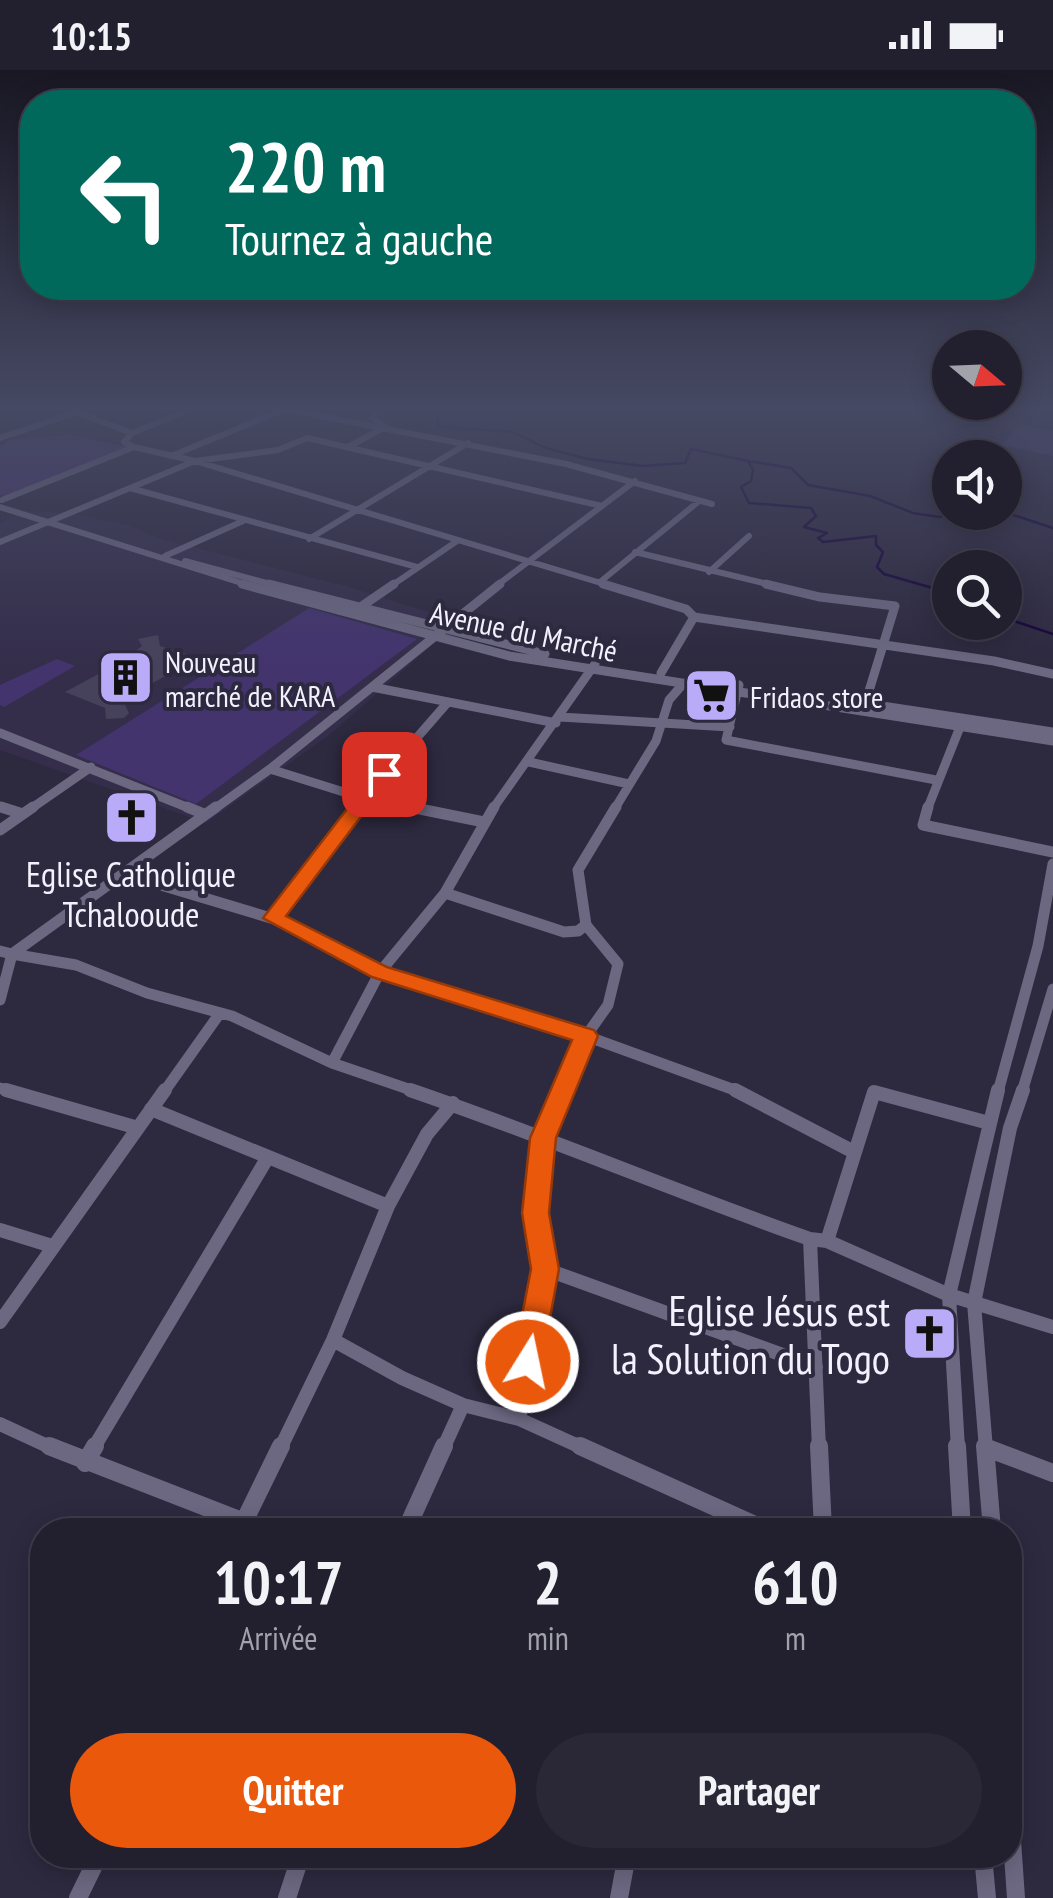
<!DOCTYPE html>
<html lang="fr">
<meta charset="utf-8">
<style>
:root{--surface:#221f2f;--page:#2a2737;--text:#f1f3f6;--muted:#a2a2aa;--line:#3f3d4b;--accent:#ea580c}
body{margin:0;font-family:"PT Sans Narrow",sans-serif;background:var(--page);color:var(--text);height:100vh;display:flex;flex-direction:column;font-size:38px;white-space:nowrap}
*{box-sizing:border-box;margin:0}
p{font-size:32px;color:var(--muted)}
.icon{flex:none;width:55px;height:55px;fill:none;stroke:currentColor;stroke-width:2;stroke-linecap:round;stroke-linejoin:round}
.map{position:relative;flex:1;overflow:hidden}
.side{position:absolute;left:30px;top:1448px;width:992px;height:350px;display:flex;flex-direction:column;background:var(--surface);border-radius:40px;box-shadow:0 5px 25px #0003,0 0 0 2px var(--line)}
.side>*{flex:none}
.guide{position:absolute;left:20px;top:20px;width:1015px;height:210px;border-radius:40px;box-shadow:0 5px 25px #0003,0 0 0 2px var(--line);background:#00695c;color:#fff;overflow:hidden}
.needle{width:65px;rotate:109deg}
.tools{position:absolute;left:932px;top:260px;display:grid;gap:20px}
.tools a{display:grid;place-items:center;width:90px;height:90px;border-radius:50%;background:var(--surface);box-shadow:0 5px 25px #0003,0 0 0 2px var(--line);font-size:50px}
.pin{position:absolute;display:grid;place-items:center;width:85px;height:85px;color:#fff;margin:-42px;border-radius:20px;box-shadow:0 5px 15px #0006}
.me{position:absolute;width:110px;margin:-55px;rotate:10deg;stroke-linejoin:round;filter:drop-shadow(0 0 8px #0008)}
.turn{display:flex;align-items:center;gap:35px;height:210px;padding:0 40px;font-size:45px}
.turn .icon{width:130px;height:130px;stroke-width:2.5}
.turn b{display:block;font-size:70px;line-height:85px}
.eta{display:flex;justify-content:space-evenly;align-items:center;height:170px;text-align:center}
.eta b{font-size:60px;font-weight:700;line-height:70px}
.cta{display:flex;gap:20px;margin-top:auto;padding:20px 40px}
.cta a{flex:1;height:115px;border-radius:60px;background:var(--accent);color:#fff;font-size:40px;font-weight:700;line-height:115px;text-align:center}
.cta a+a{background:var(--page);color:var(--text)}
.status{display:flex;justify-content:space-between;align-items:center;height:70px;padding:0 50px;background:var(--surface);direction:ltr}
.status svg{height:28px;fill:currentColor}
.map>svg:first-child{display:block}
</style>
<div class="status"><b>10:15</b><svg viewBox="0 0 49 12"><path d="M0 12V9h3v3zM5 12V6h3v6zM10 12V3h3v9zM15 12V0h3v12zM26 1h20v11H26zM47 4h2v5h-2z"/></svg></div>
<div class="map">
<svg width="1053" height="1828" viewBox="0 0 1053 1828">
<rect width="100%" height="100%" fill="#2d293f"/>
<!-- built -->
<path fill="#342e4b" d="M24,441L70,443L131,456L158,468L349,517L459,552L328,666L206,753L0,680V453Z"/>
<!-- green -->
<path fill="#43346e" d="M1021,355L1053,361V386L1000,375Z
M71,365L129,377L8,427L0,425V376L12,369Z
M309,538L417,569L196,734L76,685Z
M57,589L75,596L4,637L0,635V615Z"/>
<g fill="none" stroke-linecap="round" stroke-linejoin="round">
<!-- stream -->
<path stroke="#160238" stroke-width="2.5" d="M433,338L441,340L437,352L440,357L512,362L546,378L588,389L643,396L685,393L691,379L748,391L753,400L751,411L741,417L749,433L811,438L816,446L804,457L827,463L818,468L823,472L876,466V475L883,482L877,497L884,504L950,523
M748,391L791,398L808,415L870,426L913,443L939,447L965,442
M1004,442L1053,458
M1005,548L1053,564"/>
</g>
<!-- building -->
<path fill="#47425b" d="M158,565L160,576L199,588L145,617L125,635L129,643L124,648L106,649L105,638L65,622L119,593L142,576L138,569Z"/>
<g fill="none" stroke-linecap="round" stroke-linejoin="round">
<!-- minor-far4 -->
<path stroke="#6c6882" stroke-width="6" d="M70,340L132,363
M0,368L75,343
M134,377L195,391L611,516
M348,377L385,357L372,348L375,345
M171,386L285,339L566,394L712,434
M130,418L417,497
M2,430L134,377L124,372L132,363L182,343
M0,437L251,516
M309,469L468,373
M0,472L195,391L278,380L307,368L602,436
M635,482L776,516
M165,486L243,451
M185,491L278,516
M709,502L749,466
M600,512L698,432
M391,516L457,471
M496,516L635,411"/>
<!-- minor-far3 -->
<path stroke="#6c6882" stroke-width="9" d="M242,514L509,586L1053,671
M269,514L545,584
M603,514L686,539L694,547L661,603
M766,514L820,527L895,536L865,634
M359,538L394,514
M694,547L994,591L1053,604
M739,615L726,670L936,710
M372,617L556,653
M869,634L1053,662
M560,647L730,657
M0,663L194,740
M529,692L629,714
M270,699L363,728L423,740
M0,737L10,740
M29,740L91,697
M213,740L270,699L500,514
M354,740L448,632
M492,740L595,594
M614,740L656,671L669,630L683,614
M927,740L960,657"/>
<!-- minor-far2 -->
<path stroke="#6c6882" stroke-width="11" d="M1,737L23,744
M187,737L204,744
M410,737L484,752
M494,737L445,823L380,902L586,966L740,1022
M928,737L923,755L1053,782
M0,760L33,737
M124,804L274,849L380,902L332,993
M445,823L564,862L578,861L586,855L578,800L616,737
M274,849L356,737
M0,881L12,884L0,930
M12,884L76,895L147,923L232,946L332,993L417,1022
M12,884L216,737
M0,1018L15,1022
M164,1022L220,943
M562,1022L586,966L608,935L618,894L586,855
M998,1022L1038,876L1053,794
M1022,1022L1053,919"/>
<!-- minor-far1 -->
<path stroke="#6c6882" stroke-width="14" d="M6,1020L138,1058
M410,1020C545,1066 676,1122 810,1169L827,1171L949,1225L1053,1257
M735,1020L854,1082
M151,1039L388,1136L427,1064L453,1033
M0,1160L52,1176
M810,1169L819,1379
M827,1171L874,1022L989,1053
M545,1199L816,1297
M0,1252L165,1020
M333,1270L402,1308L463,1335L519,1349L585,1379
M519,1349L545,1199L536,1143L543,1067L563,1020
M0,1354L54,1379
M93,1379L268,1087
M280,1379L333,1270L388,1136
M443,1379L463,1335
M958,1379L949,1225L998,1020
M986,1379L974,1233L1010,1058L1023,1020"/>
<!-- minor -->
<path stroke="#6c6882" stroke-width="18" d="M49,1376L244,1452
M580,1376L766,1460
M819,1376L823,1460
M957,1376L962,1460
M985,1376L992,1460
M987,1378L1053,1403
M85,1393L95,1376
M240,1460L281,1376
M406,1460L444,1376
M1010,1742L1016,1828
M983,1785L987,1828
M78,1828L99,1785
M287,1828L301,1785
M619,1828L627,1785"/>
</g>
<!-- sky -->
<linearGradient id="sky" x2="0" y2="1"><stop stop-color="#191723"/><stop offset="0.57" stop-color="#464963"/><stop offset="1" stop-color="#464963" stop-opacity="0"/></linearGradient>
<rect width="1053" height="594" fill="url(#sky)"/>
<!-- route -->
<path fill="#ea580c" stroke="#983908" stroke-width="2.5" d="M384,698L393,704L286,846L387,897L594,960L598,966L556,1068L549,1143L559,1199L542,1292L538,1300L528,1304L517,1300L513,1292L531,1199L522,1143L530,1068L572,970L372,907L263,848L377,700Z"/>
<!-- icons -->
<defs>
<symbol id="building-square" viewBox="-11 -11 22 22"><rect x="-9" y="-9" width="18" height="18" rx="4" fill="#b9abf7" stroke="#2d293f"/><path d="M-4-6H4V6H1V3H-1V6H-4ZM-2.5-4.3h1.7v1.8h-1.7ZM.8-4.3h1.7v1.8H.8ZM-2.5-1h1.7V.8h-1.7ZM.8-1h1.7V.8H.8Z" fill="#111"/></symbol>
<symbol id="supermarket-square" viewBox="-11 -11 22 22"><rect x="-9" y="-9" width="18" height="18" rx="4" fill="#b9abf7" stroke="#2d293f"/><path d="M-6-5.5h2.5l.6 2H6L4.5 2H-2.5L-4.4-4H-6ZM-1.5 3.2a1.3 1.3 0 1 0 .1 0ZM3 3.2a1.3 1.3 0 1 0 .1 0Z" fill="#111"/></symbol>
<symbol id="church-square" viewBox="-11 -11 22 22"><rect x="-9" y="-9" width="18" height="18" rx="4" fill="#b9abf7" stroke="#2d293f"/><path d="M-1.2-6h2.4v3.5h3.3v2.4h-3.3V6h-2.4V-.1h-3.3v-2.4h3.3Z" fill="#111"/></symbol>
</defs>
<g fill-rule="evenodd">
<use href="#building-square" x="94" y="576" width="63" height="63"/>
<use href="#supermarket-square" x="680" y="594" width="63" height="63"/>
<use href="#church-square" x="100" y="716" width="63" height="63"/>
<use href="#church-square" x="898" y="1232" width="63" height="63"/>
</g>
<g text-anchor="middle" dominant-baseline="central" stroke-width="8" stroke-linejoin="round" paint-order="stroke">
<!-- far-street labels -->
<g font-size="30" fill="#f3f1fd" stroke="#2d293f">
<text transform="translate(524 561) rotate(12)">Avenue du Marché</text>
</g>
<!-- far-poi labels -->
<g font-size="30" fill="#f3f1fd" stroke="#2d293f" text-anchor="start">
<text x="165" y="591">Nouveau<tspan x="165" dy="34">marché de KARA</tspan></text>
<text x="750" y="626">Fridaos store</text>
</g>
<!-- poi labels -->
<g font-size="35" fill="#f3f1fd" stroke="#2d293f">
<text x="131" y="804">Eglise Catholique<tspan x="131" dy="40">Tchalooude</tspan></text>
</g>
<!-- near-poi labels -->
<g font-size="42" fill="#f3f1fd" stroke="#2d293f" text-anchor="end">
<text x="890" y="1240">Eglise Jésus est<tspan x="890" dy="48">la Solution du Togo</tspan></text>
</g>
</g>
</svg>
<div class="tools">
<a><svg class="needle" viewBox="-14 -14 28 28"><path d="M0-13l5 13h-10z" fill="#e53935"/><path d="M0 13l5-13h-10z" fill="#a2a2aa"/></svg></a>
<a><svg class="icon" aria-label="sound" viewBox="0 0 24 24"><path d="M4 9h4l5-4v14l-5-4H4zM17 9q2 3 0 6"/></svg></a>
<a><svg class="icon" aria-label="search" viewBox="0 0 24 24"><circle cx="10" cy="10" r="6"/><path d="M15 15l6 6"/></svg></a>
</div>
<div class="pin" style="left:384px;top:704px;background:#d93025"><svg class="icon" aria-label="arrive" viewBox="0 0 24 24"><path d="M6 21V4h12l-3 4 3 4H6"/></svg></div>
<svg class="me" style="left:528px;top:1292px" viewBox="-20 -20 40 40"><circle r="17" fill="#ea580c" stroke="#fff" stroke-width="3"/><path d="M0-11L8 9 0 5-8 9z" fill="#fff"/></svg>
<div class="guide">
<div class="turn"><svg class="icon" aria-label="left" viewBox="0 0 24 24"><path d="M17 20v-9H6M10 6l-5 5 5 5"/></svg><div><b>220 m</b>Tournez à gauche</div></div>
</div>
<section class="side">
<div class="eta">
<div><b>10:17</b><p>Arrivée</p></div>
<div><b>2</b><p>min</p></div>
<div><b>610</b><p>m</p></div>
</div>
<div class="cta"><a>Quitter</a><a>Partager</a></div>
</section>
</div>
